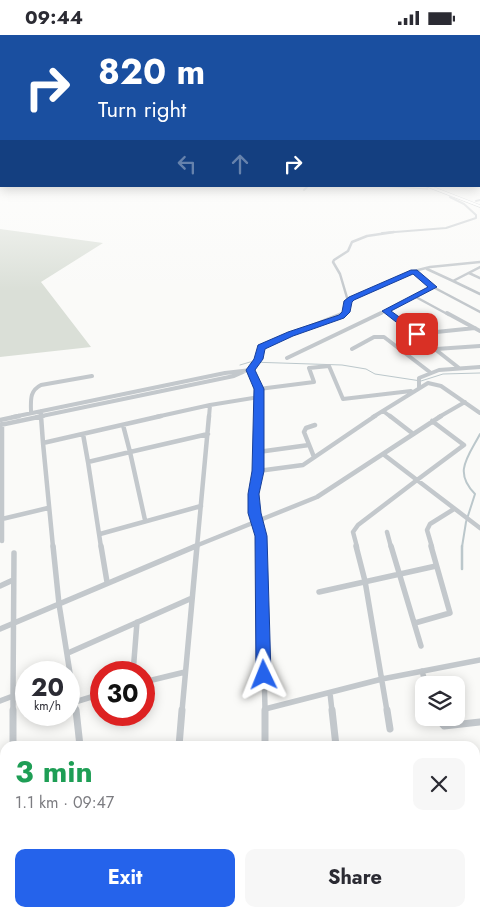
<!DOCTYPE html>
<meta charset="utf-8">
<style>
:root{--surface:#fff;--page:#f7f7f7;--text:#2b2b33;--muted:#7c7c81;--accent:#2563eb}
body{margin:0;font-family:Jost,sans-serif;background:var(--page);color:var(--text);height:100vh;display:flex;flex-direction:column;font-size:19px;white-space:nowrap}
*{box-sizing:border-box;margin:0}
p{font-size:16px;color:var(--muted)}
.icon{flex:none;width:28px;height:28px;fill:none;stroke:currentColor;stroke-width:2;stroke-linecap:round;stroke-linejoin:round}
.map{position:relative;flex:1;overflow:hidden}
.drawer{position:absolute;left:0px;top:706px;width:480px;height:176px;display:flex;flex-direction:column;background:var(--surface);border-radius:15px 15px 0 0;box-shadow:0 2px 12px #0003}
.drawer>*{flex:none}
.top-card{position:absolute;left:0px;top:0px;width:480px;height:152px;box-shadow:0 2px 12px #0003;background:#1a4fa0;color:#fff;overflow:hidden}
.buttons{position:absolute;left:415px;top:641px;display:grid;gap:10px}
.buttons a{display:grid;place-items:center;width:50px;height:50px;border-radius:10px;background:var(--surface);box-shadow:0 2px 12px #0003;font-size:25px}
.speed{position:absolute;left:15px;top:626px;display:flex;gap:10px;font-size:25px;font-weight:700;text-align:center}
.speed>*{display:grid;place-content:center;width:65px;height:65px;border-radius:50%;background:var(--surface);box-shadow:0 2px 12px #0003;line-height:1}
.speed small{font-size:12px;font-weight:400}
.speed .limit{border:8px solid #d22;background:#fff;color:#111}
.pin{position:absolute;display:grid;place-items:center;width:42px;height:42px;color:#fff;margin:-21px;border-radius:10px;box-shadow:0 2px 8px #0006}
.me{position:absolute;width:55px;margin:-28px;rotate:358deg;stroke-linejoin:round;filter:drop-shadow(0 0 4px #0008)}
.turn{display:flex;align-items:center;gap:18px;height:105px;padding:0 15px;font-size:22px}
.turn .icon{width:65px;height:65px;stroke-width:2.5}
.turn b{display:block;font-size:35px;line-height:42px}
.lanes{display:flex;align-items:center;height:48px;padding:0 15px;background:#0003;justify-content:center;gap:25px;direction:ltr}
.lanes .off{opacity:.35}
.round{display:grid;place-items:center;flex:none;width:52px;height:52px;border-radius:10px;background:var(--page)}
.summary{display:flex;align-items:center;justify-content:space-between;height:85px;padding:0 15px}
h1{font-size:30px;font-weight:700;line-height:38px;color:#1e9e55}
.action{display:flex;gap:10px;margin-top:auto;padding:10px 15px}
.action a{flex:1;height:58px;border-radius:10px;background:var(--accent);color:#fff;font-size:20px;font-weight:700;line-height:58px;text-align:center}
.action a+a{background:var(--page);color:var(--text)}
.status{display:flex;justify-content:space-between;align-items:center;height:35px;padding:0 25px;background:var(--surface);direction:ltr}
.status svg{height:14px;fill:currentColor}
.map>svg:first-child{display:block}
</style>
<div class="status"><b>09:44</b><svg viewBox="0 0 49 12"><path d="M0 12V9h3v3zM5 12V6h3v6zM10 12V3h3v9zM15 12V0h3v12zM26 1h20v11H26zM47 4h2v5h-2z"/></svg></div>
<div class="map">
<svg width="480" height="882" viewBox="0 0 480 882">
<rect width="100%" height="100%" fill="#fafaf8"/>
<!-- green -->
<path fill="#dadfd7" d="M0,194L103,208L41,247L91,312L0,322Z"/>
<g fill="none" stroke-linecap="round" stroke-linejoin="round">
<!-- stream-far2 -->
<path stroke="#bbc7cb" stroke-width="1" d="M380,151L428,154
M240,330L250,327L342,330L366,334L375,339L421,346L443,339L480,338"/>
<!-- stream-far1 -->
<path stroke="#bbc7cb" stroke-width="2" d="M462,512L466,487L475,459C453,437 468,422 480,399"/>
<!-- stream -->
<path stroke="#bbc7cb" stroke-width="2.5" d="M462,534V511"/>
<defs>
<path id="primary" d="M425,151H431L480,170V172Z"/>
</defs>
<!-- primary casing -->
<use href="#primary" stroke="#b5babe" stroke-width="1"/>
<!-- street-far5 -->
<path stroke="#c3c8cc" stroke-width="2" d="M304,155L308,151
M476,166L480,165
M382,198L446,193L476,183V180L464,169L450,162L452,161"/>
<!-- street-far4 -->
<path stroke="#c3c8cc" stroke-width="2.5" d="M480,232L453,246L480,259
M427,234L453,246
M414,236L430,232L480,227
M469,238L480,243
M414,261L449,280
M348,266L340,239L333,227L334,225L348,216L352,207L367,201L394,197
M343,280L346,277L348,266L414,236L433,252L480,277
M378,280L386,276
M391,280L386,276L433,252"/>
<!-- street-far3 -->
<path stroke="#c3c8cc" stroke-width="4" d="M389,278L459,333
M447,278L480,296
M417,299L475,293
M352,314L374,302H384L431,338
M436,314L480,311
M287,323L381,278
M419,353V343L439,335L480,332
M259,354L314,347L309,333L329,331L343,364L411,356
M41,376V382
M383,376L391,382
M31,378C31,366 29,356 41,350L92,341
M13,382L225,338L251,335
M37,382L234,341L243,337
M156,382L210,370L259,362
M209,382L210,370
M259,382V354L251,335L259,324L263,310L344,278
M373,382L428,348L441,351L480,378
M439,382L465,367"/>
<!-- street-far2 -->
<path stroke="#c3c8cc" stroke-width="4.5" d="M41,381L43,408L161,381
M259,381L258,436L253,459L261,512
M390,381L412,398
M0,385L19,381
M2,389V506
M0,390L43,381
M123,390L130,417L208,399
M83,399L88,427L130,417L145,485
M43,408L53,512
M258,417L309,410
M383,419L417,445L464,410L432,386
M314,422L304,397L306,393L315,390
M88,427L101,512
M258,436L303,430L375,381
M2,484L48,473
M387,497L391,512
M100,499L201,471
M193,512L317,462L441,381
M197,512L209,381
M357,512L353,497L358,490L417,445L480,493
M432,512L427,495L430,489L454,474"/>
<!-- street-far1 -->
<path stroke="#c3c8cc" stroke-width="5.5" d="M53,511L59,569L76,676
M101,511L107,547
M261,511L265,674L382,644L480,625
M356,511L365,546L387,676
M391,511L421,611
M0,551L13,545
M319,557L436,531
M415,588L450,578L431,511
M0,594L196,511
M68,618L192,563
M422,636L426,650
M133,638L137,587
M144,647L185,637
M330,658L332,676
M13,661L14,518
M0,666L13,661V676
M75,667L101,659
M182,676L197,511"/>
<!-- street -->
<path stroke="#c3c8cc" stroke-width="7" d="M13,675V711
M76,675L80,711
M265,675V711
M332,675L336,711
M387,675L390,694
M436,682L444,691L480,687
M179,711L182,675
M0,769L5,767
M0,857L5,854
M272,878L273,882
M152,882L164,878"/>
<!-- primary -->
<use href="#primary" fill="#fff" fill-rule="evenodd"/>
</g>
<!-- sky -->
<linearGradient id="sky" x2="0" y2="1"><stop stop-color="#96bcdc"/><stop offset="0.52" stop-color="#fdfdfc"/><stop offset="1" stop-color="#fdfdfc" stop-opacity="0"/></linearGradient>
<rect width="480" height="257" fill="url(#sky)"/>
<!-- route -->
<path fill="#2563eb" stroke="#184099" d="M411,235H417L437,252L391,276L420,297V301H414L382,276L428,252L413,239L354,265L352,267L350,277L344,283L293,301L265,314L263,324L255,335L264,354V436L259,459L261,478L267,501L271,640L269,646L264,648L258,646L256,640L255,501L248,478V459L252,436L254,354L246,335L254,324L258,310L288,297L339,280L342,277L344,266L349,262Z"/>
</svg>
<div class="buttons">
<a><svg class="icon" aria-label="layers" viewBox="0 0 24 24"><path d="M12 4l9 5-9 5-9-5zM3 14l9 5 9-5"/></svg></a>
</div>
<div class="speed"><div>20<small>km/h</small></div><div class="limit">30</div></div>
<div class="pin" style="left:417px;top:299px;background:#d93025"><svg class="icon" aria-label="arrive" viewBox="0 0 24 24"><path d="M6 21V4h12l-3 4 3 4H6"/></svg></div>
<svg class="me" style="left:264px;top:640px" viewBox="-20 -20 40 40"><path d="M0-17L14 15 0 8-14 15z" fill="#2563eb" stroke="#fff" stroke-width="4"/></svg>
<div class="top-card">
<div class="turn"><svg class="icon" aria-label="right" viewBox="0 0 24 24"><path d="M7 20v-9h11M14 6l5 5-5 5"/></svg><div><b>820 m</b>Turn right</div></div>
<div class="lanes"><svg class="icon off" aria-label="left" viewBox="0 0 24 24"><path d="M17 20v-9H6M10 6l-5 5 5 5"/></svg><svg class="icon off" aria-label="ahead" viewBox="0 0 24 24"><path d="M12 20V5M6 11l6-6 6 6"/></svg><svg class="icon" aria-label="right" viewBox="0 0 24 24"><path d="M7 20v-9h11M14 6l5 5-5 5"/></svg></div>
</div>
<section class="drawer">
<div class="summary"><div><h1>3 min</h1><p>1.1 km · 09:47</p></div><a class="round"><svg class="icon" aria-label="close" viewBox="0 0 24 24"><path d="M6 6l12 12M18 6L6 18"/></svg></a></div>
<div class="action"><a>Exit</a><a>Share</a></div>
</section>
</div>
